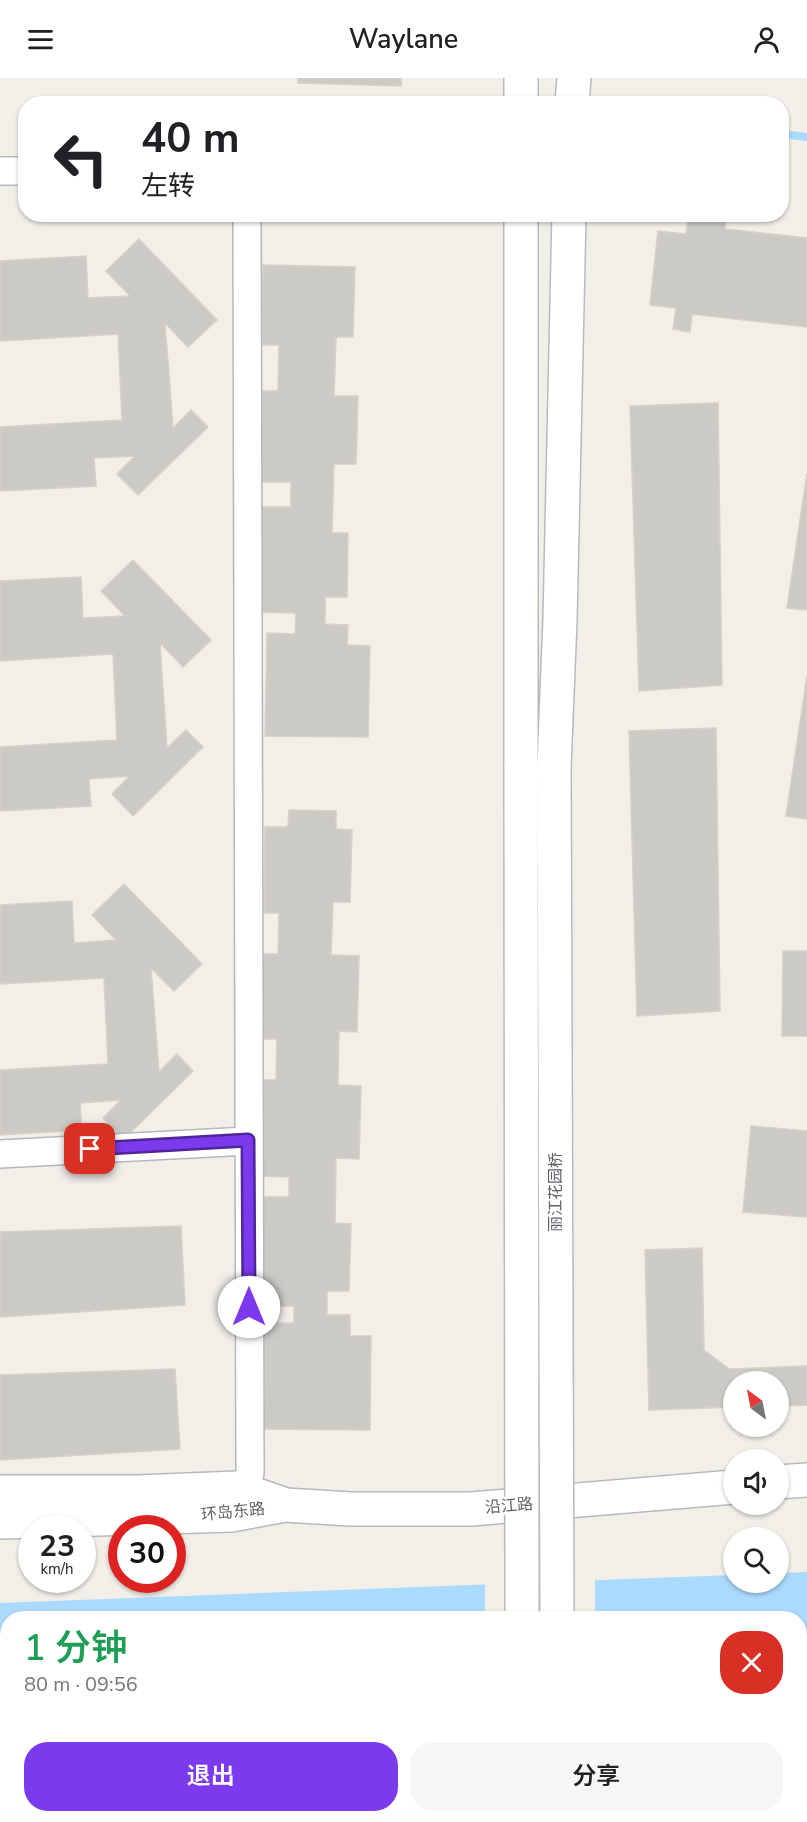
<!DOCTYPE html>
<html lang="zh">
<meta charset="utf-8">
<style>
:root{--surface:#fff;--page:#f6f6f6;--text:#202124;--muted:#757577;--accent:#7c3aed}
body{margin:0;font-family:"Nunito Sans","Noto Sans SC",sans-serif;background:var(--page);color:var(--text);height:100vh;display:flex;flex-direction:column;font-size:22px;white-space:nowrap}
*{box-sizing:border-box;margin:0}
p{font-size:20px;color:var(--muted)}
.icon{flex:none;width:33px;height:33px;fill:none;stroke:currentColor;stroke-width:2;stroke-linecap:round;stroke-linejoin:round}
.map{position:relative;flex:1;overflow:hidden}
.panel{position:absolute;left:0px;top:1533px;width:807px;height:212px;display:flex;flex-direction:column;background:var(--surface);border-radius:24px 24px 0 0;box-shadow:0 2px 4px #0004}
.panel>*{flex:none}
.top-card{position:absolute;left:18px;top:18px;width:771px;height:126px;border-radius:24px;box-shadow:0 2px 4px #0004;background:#fff;color:var(--text);overflow:hidden}
.needle{width:39px;rotate:328deg}
.tools{position:absolute;left:723px;top:1293px;display:grid;gap:12px}
.tools a{display:grid;place-items:center;width:66px;height:66px;border-radius:50%;background:var(--surface);box-shadow:0 2px 4px #0004;font-size:30px}
.speed{position:absolute;left:18px;top:1437px;display:flex;gap:12px;font-size:30px;font-weight:700;text-align:center}
.speed>*{display:grid;place-content:center;width:78px;height:78px;border-radius:50%;background:var(--surface);box-shadow:0 2px 4px #0004;line-height:1}
.speed small{font-size:15px;font-weight:400}
.speed .limit{border:9px solid #d22;background:#fff;color:#111}
.pin{position:absolute;display:grid;place-items:center;width:51px;height:51px;color:#fff;margin:-26px;border-radius:12px;box-shadow:0 3px 9px #0006}
.me{position:absolute;width:66px;margin:-33px;rotate:0deg;stroke-linejoin:round;filter:drop-shadow(0 0 4px #0008)}
.turn{display:flex;align-items:center;gap:21px;height:126px;padding:0 24px;font-size:27px}
.turn .icon{width:78px;height:78px;stroke-width:2.5}
.turn b{display:block;font-size:42px;line-height:51px}
.round{display:grid;place-items:center;flex:none;width:63px;height:63px;border-radius:24px;background:var(--page)}
.headline{display:flex;align-items:center;justify-content:space-between;height:102px;padding:0 24px}
h1{font-size:36px;font-weight:600;line-height:45px;color:#1e9e55}
.button{display:flex;gap:12px;margin-top:auto;padding:12px 24px}
.button a{flex:1;height:69px;border-radius:24px;background:var(--accent);color:#fff;font-size:24px;font-weight:600;line-height:69px;text-align:center}
.button a+a{background:var(--page);color:var(--text)}
header{display:flex;justify-content:space-between;align-items:center;height:78px;padding:0 24px;background:var(--surface);font-size:27px;font-weight:600}
.map>svg:first-child{display:block}
</style>
<header><svg class="icon" aria-label="menu" viewBox="0 0 24 24"><path d="M4 6h16M4 12h16M4 18h16"/></svg>Waylane<svg class="icon" aria-label="person" viewBox="0 0 24 24"><circle cx="12" cy="8" r="4"/><path d="M4 21q1-7 8-7t8 7"/></svg></header>
<div class="map">
<svg width="807" height="1744" viewBox="0 0 807 1744">
<rect width="100%" height="100%" fill="#f1efe8"/>
<!-- water -->
<path fill="#aadaff" fill-rule="evenodd" d="M807,1494V1744H0V1525L733,1497L734,1504H778L779,1495ZM8,1540H800V1737H8Z"/>
<!-- pier -->
<path fill="#f1efe8" d="M595,1499V1540H485V1504Z"/>
<g fill="none" stroke-linecap="round" stroke-linejoin="round">
<!-- stream -->
<path stroke="#aadaff" stroke-width="8" d="M782,56L807,59"/>
</g>
<!-- building -->
<path fill="#cccac5" stroke="#d6d1c6" stroke-width="1.5" d="M298,0H401V8L298,5Z
M689,136H726L725,151L807,160V249L692,236L690,254L673,251L676,230L650,227L658,153L686,156Z
M139,161L217,242L188,269L165,245L173,350L191,332L208,349L138,417L117,396L135,378L94,380L96,408L0,413V349L122,342L118,256L0,263V183L86,178L88,220L130,218L106,193Z
M263,187L355,189L353,259H336L334,318H358L356,386H334L332,455H348L347,519H325V546L348,547L347,567L370,568L368,659L265,658L267,555L295,556L296,535L255,534L257,429H291V404H261L262,313H278L279,267H262Z
M718,325L722,607L639,613L630,328Z
M807,395V532L787,530Z
M133,482L211,562L183,589L160,565L167,670L186,652L203,669L133,738L112,716L130,698L89,701L91,728L0,733V669L117,662L113,576L0,583V503L81,499L83,540L125,538L101,513Z
M807,598V741L786,738Z
M716,650L720,933L637,938L629,653Z
M289,732L336,733V751L352,752L350,824H333L331,877L359,878L357,954L339,953L338,1007L361,1008L359,1081L336,1080L335,1145L351,1146L349,1213H327V1237H350V1258H371L370,1352L264,1351L265,1245H294V1228H253L255,1119H289V1099L259,1098L261,1002H276L277,961H259L261,876H278L279,835H264L265,749H288Z
M124,806L202,886L174,913L151,890L159,994L177,976L193,993L124,1061L103,1040L121,1022L80,1025L82,1052L0,1057V992L108,986L104,900L0,906V827L72,823L74,865L116,862L92,837Z
M783,873H807V958H782Z
M751,1048L807,1053V1139L743,1134Z
M181,1148L185,1227L0,1239V1154Z
M702,1170L704,1272L729,1291L807,1288V1327L778,1328V1304H734V1329L649,1332L645,1172Z
M175,1291L180,1371L0,1382V1297Z"/>
<g fill="none" stroke-linecap="round" stroke-linejoin="round">
<defs>
<path id="street" d="M0,93H26
M247,136L250,1395
M0,1076L248,1063"/>
<path id="secondary" d="M521,26V0
M572,26L574,0
M554,688L560,542L569,136
M521,690V136
M778,1404L807,1402
M0,1414H138L237,1410L283,1426
M0,1444L231,1437L285,1427L350,1431H471L734,1409
M521,1744V1737
M556,1744V1737"/>
</defs>
<!-- street casing -->
<use href="#street" stroke="#b5b8bc" stroke-width="30"/>
<!-- secondary casing -->
<use href="#secondary" stroke="#b6babf" stroke-width="36"/>
<!-- street -->
<use href="#street" stroke="#fff" stroke-width="27"/>
<!-- secondary -->
<use href="#secondary" stroke="#fff" stroke-width="33"/>
<defs>
<path id="secondary-bridge" d="M554,688L557,1540
M521,690L522,1540"/>
</defs>
<!-- secondary-bridge casing -->
<use href="#secondary-bridge" stroke="#b6babf" stroke-width="36" stroke-linecap="butt"/>
<!-- secondary-bridge -->
<use href="#secondary-bridge" stroke="#fff" stroke-width="33"/>
</g>
<g fill="none" stroke-linecap="round" stroke-linejoin="round">
<defs>
<path id="route" d="M90,1071L248,1062L249,1229"/>
</defs>
<!-- route casing -->
<use href="#route" stroke="#51269a" stroke-width="15"/>
<!-- route -->
<use href="#route" stroke="#7c3aed" stroke-width="10"/>
</g>
<g text-anchor="middle" dominant-baseline="central" stroke-width="4.5" stroke-linejoin="round" paint-order="stroke">
<!-- street labels -->
<g font-size="16" fill="#5f6368" stroke="#fff">
<text transform="translate(556 1114) rotate(-90)">丽江花园桥</text>
<text transform="translate(509 1428) rotate(-5)">沿江路</text>
<text transform="translate(233 1434) rotate(-6)">环岛东路</text>
</g>
</g>
</svg>
<div class="tools">
<a><svg class="needle" viewBox="-14 -14 28 28"><path d="M0-13l5 13h-10z" fill="#e53935"/><path d="M0 13l5-13h-10z" fill="#757577"/></svg></a>
<a><svg class="icon" aria-label="sound" viewBox="0 0 24 24"><path d="M4 9h4l5-4v14l-5-4H4zM17 9q2 3 0 6"/></svg></a>
<a><svg class="icon" aria-label="search" viewBox="0 0 24 24"><circle cx="10" cy="10" r="6"/><path d="M15 15l6 6"/></svg></a>
</div>
<div class="speed"><div>23<small>km/h</small></div><div class="limit">30</div></div>
<div class="pin" style="left:90px;top:1071px;background:#d93025"><svg class="icon" aria-label="arrive" viewBox="0 0 24 24"><path d="M6 21V4h12l-3 4 3 4H6"/></svg></div>
<svg class="me" style="left:249px;top:1229px" viewBox="-20 -20 40 40"><circle r="19" fill="#fff"/><path d="M0-13L10 11 0 6-10 11z" fill="#7c3aed"/></svg>
<div class="top-card">
<div class="turn"><svg class="icon" aria-label="left" viewBox="0 0 24 24"><path d="M17 20v-9H6M10 6l-5 5 5 5"/></svg><div><b>40 m</b>左转</div></div>
</div>
<section class="panel">
<div class="headline"><div><h1>1 分钟</h1><p>80 m · 09:56</p></div><a class="round" style="background:#d93025;color:#fff"><svg class="icon" aria-label="close" viewBox="0 0 24 24"><path d="M6 6l12 12M18 6L6 18"/></svg></a></div>
<div class="button"><a>退出</a><a>分享</a></div>
</section>
</div>
